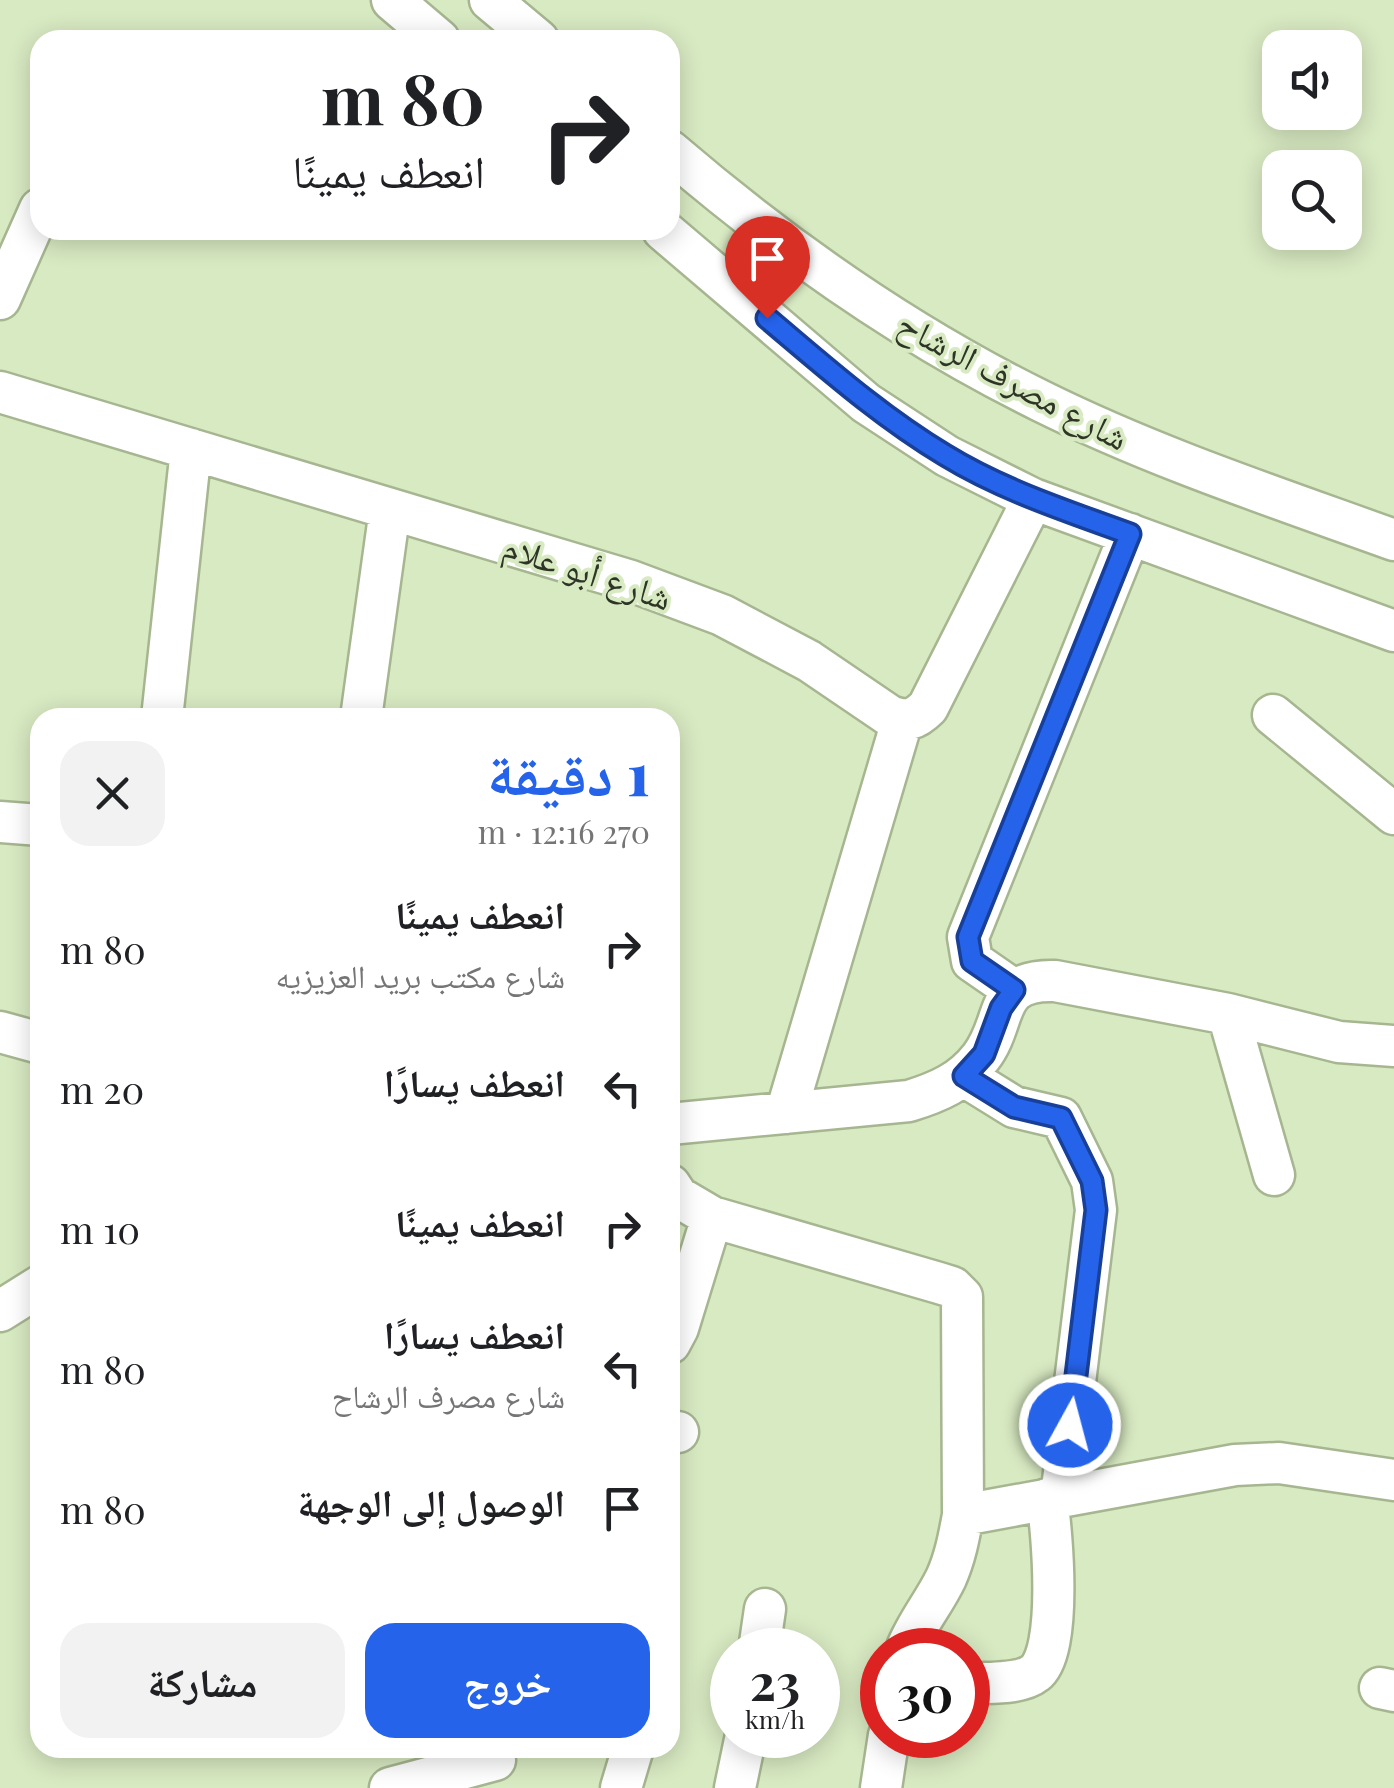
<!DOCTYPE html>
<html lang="ar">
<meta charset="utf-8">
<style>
:root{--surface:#fff;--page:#f2f2f2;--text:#202124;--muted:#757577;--accent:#2563eb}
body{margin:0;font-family:"Playfair Display","Noto Naskh Arabic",serif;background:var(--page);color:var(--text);direction:rtl;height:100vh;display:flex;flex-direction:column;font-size:38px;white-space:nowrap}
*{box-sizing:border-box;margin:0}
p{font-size:32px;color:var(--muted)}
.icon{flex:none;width:55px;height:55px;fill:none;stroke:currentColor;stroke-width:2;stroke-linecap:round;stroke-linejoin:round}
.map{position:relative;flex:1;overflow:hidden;direction:ltr}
.drawer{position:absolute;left:30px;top:708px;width:650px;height:1050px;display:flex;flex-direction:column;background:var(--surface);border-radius:30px;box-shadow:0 5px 25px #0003;direction:rtl}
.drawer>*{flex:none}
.top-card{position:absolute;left:30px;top:30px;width:650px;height:210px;border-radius:30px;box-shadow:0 5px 25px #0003;direction:rtl;background:#fff;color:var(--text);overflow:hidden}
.tools{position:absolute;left:1262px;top:30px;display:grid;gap:20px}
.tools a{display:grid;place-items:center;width:100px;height:100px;border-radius:20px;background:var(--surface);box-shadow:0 5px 25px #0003;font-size:50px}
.speed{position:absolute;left:710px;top:1628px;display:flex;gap:20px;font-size:50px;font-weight:700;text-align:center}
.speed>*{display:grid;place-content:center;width:130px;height:130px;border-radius:50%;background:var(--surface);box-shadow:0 5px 25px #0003;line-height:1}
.speed small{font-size:25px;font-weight:400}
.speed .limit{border:15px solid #d22;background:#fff;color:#111}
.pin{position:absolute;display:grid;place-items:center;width:85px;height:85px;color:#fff;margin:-102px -42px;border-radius:50% 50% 50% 0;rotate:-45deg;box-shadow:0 0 10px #0007}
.pin .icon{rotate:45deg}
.me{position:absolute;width:110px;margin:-55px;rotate:7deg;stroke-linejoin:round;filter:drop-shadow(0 0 8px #0008)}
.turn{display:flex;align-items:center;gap:35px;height:210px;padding:0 30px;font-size:45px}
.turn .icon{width:130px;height:130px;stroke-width:2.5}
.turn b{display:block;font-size:70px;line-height:85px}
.round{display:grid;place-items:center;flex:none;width:105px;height:105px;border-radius:30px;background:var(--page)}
.headline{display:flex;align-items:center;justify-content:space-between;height:170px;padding:0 30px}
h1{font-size:60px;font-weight:800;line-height:75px;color:var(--accent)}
.action{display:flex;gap:20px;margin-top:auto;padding:20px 30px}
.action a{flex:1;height:115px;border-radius:30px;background:var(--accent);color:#fff;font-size:40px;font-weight:800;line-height:115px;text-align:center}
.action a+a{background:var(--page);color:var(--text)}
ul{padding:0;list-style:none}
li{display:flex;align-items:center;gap:30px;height:140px;padding:0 30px}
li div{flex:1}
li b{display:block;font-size:38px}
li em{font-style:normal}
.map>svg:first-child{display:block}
</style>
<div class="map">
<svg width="1394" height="1788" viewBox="0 0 1394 1788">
<rect width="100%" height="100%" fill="#d8eac2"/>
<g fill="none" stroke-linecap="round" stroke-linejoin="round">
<defs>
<path id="minor" d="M392,0L439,40
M490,0L538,40
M670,151C783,248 907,335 1041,401C1154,457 1275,497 1394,540
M663,230L866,403L947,456L1033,499L1394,631
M0,299L40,209
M0,392L631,581L722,615L809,661L890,716C907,722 915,720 928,707L1033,499
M1273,715L1394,814
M162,718L191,449
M361,718L390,509
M0,822L40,825
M1014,990L972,961L968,937L1130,534
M1228,1014L1274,1175
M0,1032L40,1043
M964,1076L1014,1107L1061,1118L1092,1181L1096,1210L1061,1497
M786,1113L902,721
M670,1124L909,1101C938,1092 962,1082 981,1057C1009,1021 991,979 1055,981L1228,1014L1339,1042L1394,1046
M670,1185L678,1197L712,1217L939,1283L952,1287L962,1297L963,1515C959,1537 955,1558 946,1578C934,1603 916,1624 906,1650
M0,1311L40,1286
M670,1343L678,1328L712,1217
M670,1431L678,1432
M963,1515L1235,1465L1279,1463L1394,1480
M759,1650L765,1609
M968,1684C987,1682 1020,1685 1035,1673C1063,1652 1052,1531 1047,1499
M1380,1688L1394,1691
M390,1788L495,1760
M621,1788L633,1748
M735,1788L746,1735
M881,1788L889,1735"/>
</defs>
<!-- minor casing -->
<use href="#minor" stroke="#a6b690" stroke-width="45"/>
<!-- minor -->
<use href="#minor" stroke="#fff" stroke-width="40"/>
</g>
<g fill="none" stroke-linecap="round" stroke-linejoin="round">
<defs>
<path id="route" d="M767,318C824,366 880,416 945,455C1002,490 1067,511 1130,534L968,937L972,961L1014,990L1001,1008L984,1054L964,1076L1014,1107L1061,1118L1092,1181L1096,1210L1070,1425"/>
</defs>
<!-- route casing -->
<use href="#route" stroke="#184099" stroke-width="25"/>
<!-- route -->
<use href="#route" stroke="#2563eb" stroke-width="18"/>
</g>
<g text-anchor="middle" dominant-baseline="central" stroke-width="8" stroke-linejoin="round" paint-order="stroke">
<!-- street labels -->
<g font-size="35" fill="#2f3526" stroke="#d8eac2">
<text transform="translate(1014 379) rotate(28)">شارع مصرف الرشاح</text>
<text transform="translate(588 570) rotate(18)">شارع أبو علام</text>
</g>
</g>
</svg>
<div class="tools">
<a><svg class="icon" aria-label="sound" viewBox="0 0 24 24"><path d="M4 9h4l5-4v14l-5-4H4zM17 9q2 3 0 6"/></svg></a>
<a><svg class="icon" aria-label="search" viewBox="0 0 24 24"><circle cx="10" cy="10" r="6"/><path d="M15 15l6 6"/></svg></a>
</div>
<div class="speed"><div>23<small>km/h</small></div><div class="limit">30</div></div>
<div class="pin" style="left:767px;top:318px;background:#d93025"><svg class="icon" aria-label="arrive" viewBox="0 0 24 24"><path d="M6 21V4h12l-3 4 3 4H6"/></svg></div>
<svg class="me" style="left:1070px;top:1425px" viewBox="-20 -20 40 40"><circle r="17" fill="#2563eb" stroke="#fff" stroke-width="3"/><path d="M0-11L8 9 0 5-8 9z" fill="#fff"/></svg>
<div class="top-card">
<div class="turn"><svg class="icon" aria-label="right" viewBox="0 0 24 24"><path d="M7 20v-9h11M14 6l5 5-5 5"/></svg><div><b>80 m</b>انعطف يمينًا</div></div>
</div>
<section class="drawer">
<div class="headline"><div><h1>1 دقيقة</h1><p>270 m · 12:16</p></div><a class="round"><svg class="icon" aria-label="close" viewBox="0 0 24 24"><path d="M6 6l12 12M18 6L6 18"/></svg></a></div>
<ul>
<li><svg class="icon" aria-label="right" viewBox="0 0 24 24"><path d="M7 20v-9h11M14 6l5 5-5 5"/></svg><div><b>انعطف يمينًا</b><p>شارع مكتب بريد العزيزيه</p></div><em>80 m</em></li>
<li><svg class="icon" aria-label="left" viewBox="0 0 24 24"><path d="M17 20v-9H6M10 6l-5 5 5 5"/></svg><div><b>انعطف يسارًا</b></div><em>20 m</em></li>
<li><svg class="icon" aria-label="right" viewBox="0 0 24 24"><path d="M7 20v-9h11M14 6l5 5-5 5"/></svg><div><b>انعطف يمينًا</b></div><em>10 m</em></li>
<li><svg class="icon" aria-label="left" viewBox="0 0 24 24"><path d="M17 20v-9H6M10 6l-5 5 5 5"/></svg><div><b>انعطف يسارًا</b><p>شارع مصرف الرشاح</p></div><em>80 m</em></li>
<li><svg class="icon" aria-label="arrive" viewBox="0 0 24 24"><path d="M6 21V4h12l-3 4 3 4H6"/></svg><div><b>الوصول إلى الوجهة</b></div><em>80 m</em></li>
</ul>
<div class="action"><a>خروج</a><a>مشاركة</a></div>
</section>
</div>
